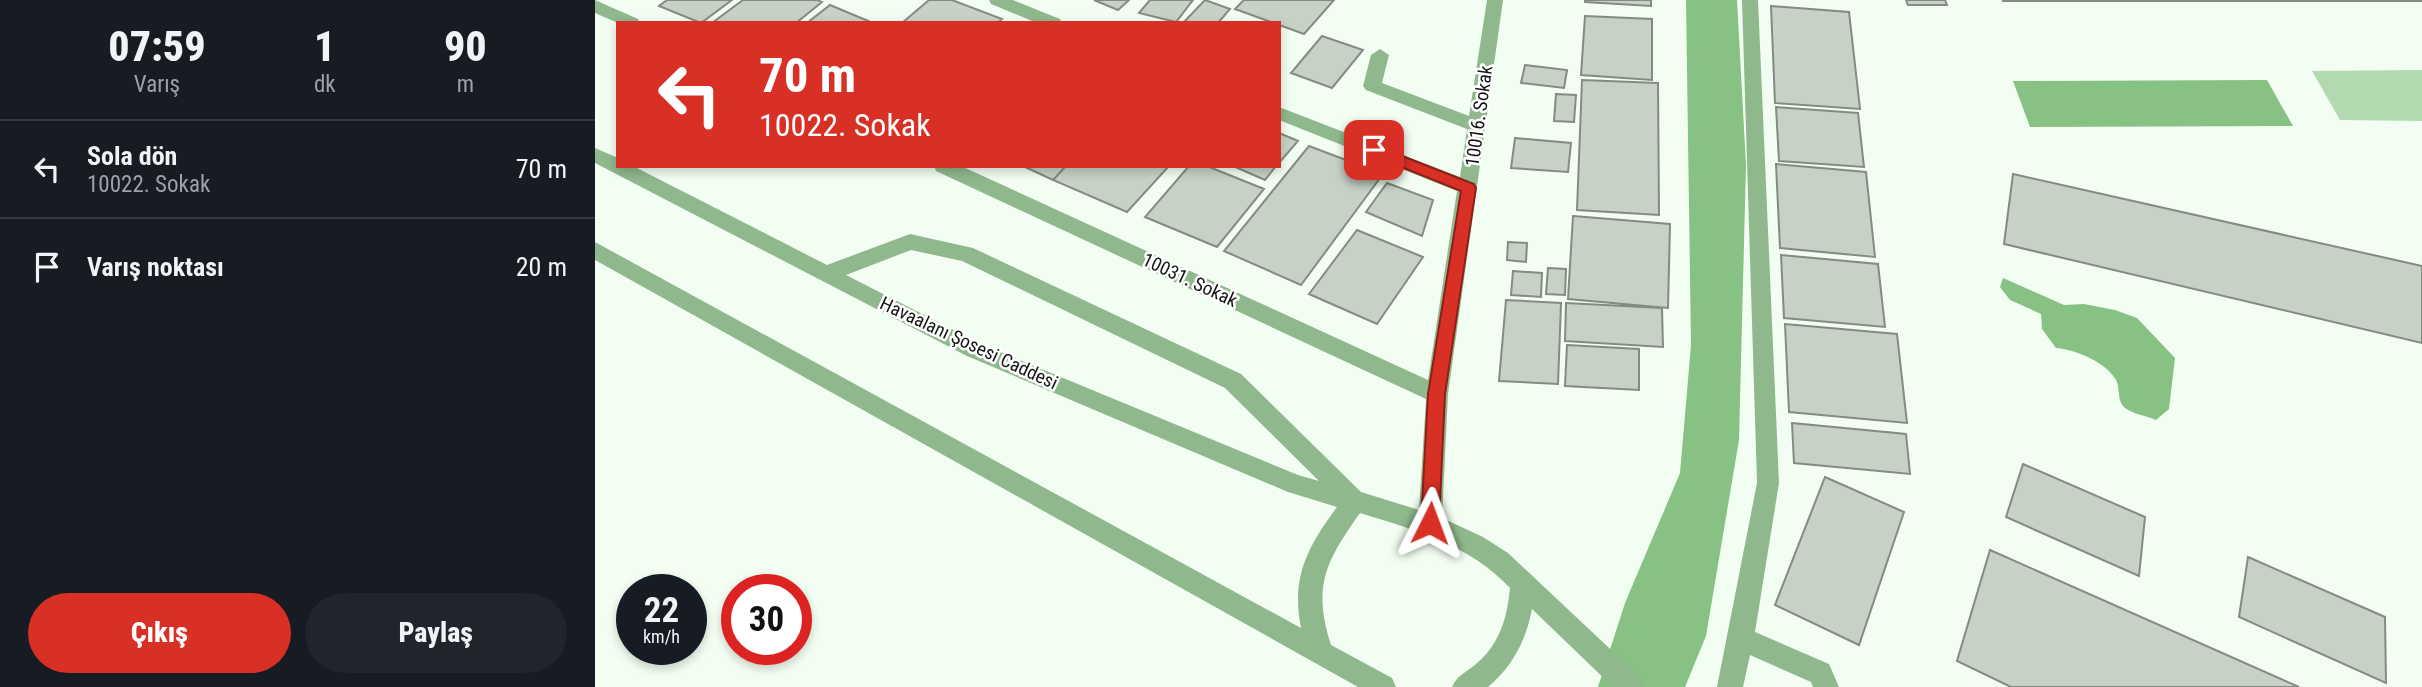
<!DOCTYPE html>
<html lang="tr">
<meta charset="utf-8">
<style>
:root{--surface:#171b24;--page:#20242c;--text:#f1f3f6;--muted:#9ea1a6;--line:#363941;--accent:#d93025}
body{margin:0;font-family:"Roboto Condensed",sans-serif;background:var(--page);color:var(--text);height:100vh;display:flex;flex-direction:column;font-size:26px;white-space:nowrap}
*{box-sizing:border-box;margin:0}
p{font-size:23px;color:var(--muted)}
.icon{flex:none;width:38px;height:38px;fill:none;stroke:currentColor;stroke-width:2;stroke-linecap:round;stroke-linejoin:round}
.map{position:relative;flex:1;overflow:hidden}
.sheet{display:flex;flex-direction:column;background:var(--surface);width:595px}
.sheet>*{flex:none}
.hud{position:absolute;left:21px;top:21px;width:665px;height:147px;border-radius:0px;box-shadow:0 4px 10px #0003;background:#d93025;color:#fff;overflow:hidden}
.speed{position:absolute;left:21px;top:574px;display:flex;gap:14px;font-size:35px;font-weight:700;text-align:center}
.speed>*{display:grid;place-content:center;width:91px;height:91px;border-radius:50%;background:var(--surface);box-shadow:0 4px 10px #0003;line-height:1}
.speed small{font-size:18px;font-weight:400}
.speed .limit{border:10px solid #d22;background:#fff;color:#111}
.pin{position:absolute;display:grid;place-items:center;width:60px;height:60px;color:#fff;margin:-30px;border-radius:14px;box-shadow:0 4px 10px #0006}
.me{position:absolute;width:77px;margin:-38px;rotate:3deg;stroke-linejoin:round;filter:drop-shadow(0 0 5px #0008)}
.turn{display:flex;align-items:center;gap:24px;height:147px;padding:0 28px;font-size:32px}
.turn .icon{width:91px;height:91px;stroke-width:2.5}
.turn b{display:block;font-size:49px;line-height:60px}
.eta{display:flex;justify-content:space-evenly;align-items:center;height:119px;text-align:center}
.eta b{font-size:42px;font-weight:800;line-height:49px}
.button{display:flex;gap:14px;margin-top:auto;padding:14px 28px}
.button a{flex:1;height:80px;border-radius:42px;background:var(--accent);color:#fff;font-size:28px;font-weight:800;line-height:80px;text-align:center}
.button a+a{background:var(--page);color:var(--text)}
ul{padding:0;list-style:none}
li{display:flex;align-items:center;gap:21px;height:98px;padding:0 28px;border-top:2px solid var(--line)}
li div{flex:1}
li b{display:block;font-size:26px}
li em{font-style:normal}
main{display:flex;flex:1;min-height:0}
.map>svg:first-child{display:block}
</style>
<main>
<section class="sheet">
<div class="eta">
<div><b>07:59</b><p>Varış</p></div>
<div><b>1</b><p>dk</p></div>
<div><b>90</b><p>m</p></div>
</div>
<ul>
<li><svg class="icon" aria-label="left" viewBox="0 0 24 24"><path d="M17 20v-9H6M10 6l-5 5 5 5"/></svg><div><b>Sola dön</b><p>10022. Sokak</p></div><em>70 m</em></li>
<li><svg class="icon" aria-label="arrive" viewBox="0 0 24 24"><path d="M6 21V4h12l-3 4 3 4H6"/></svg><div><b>Varış noktası</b></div><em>20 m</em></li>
</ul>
<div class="button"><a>Çıkış</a><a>Paylaş</a></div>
</section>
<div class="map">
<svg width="1827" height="687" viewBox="0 0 1827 687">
<rect width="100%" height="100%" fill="#f3fef2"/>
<!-- green -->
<path fill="#b2d9af" d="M1827,70V121L1745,120L1717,71Z"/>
<!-- water -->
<path fill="#87c183" d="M1091,0H1142L1151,165L1144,440L1111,636L1090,687H1003L1030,603L1085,473L1096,345Z
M1672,80L1698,126L1435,127L1418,81Z
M1408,278L1469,305L1489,304L1520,310L1542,318L1580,358L1574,409L1561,420C1552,416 1538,414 1530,408C1522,401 1525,391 1522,382C1514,363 1479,349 1461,348L1447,329L1446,314L1415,300L1405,287Z"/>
<!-- building -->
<path fill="#c7d2c6" stroke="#828c81" stroke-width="2" d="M72,0H137L106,23L64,6Z
M148,0H222L227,2L201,23H117Z
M334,0H357L407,19L402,23H307Z
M499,0H534L523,10Z
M555,0H598L581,22L544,13Z
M610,0L635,9L623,23H588Z
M649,0H739L709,34L640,9Z
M990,0H1056V6L990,2Z
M1311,0H1350L1352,5H1313Z
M1408,0H1827V1H1408Z
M235,5L278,23H212Z
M1176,6L1254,12L1265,109L1180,103Z
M990,16L1057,19V80L986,75Z
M727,36L768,50L737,88L696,73Z
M930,65L972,70L969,88L926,83Z
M987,80L1063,83L1064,215L982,210Z
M961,94L981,95L979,122L959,121Z
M1181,107L1263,113L1269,167L1184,161Z
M684,133L703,141L684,163Z
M920,138L976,143L973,172L916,168Z
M714,146L788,174L706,285L629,251Z
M1181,164L1271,172L1280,257L1185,248Z
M428,166H471L458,180Z
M471,166H574L532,212L458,180Z
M594,166H612L669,189L622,247L550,217Z
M638,166H681L670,180Z
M1418,174L1827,266V343L1409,244Z
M792,183L838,200L827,236L771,212Z
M978,216L1075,224L1073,308L973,299Z
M762,230L828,257L782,324L714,294Z
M913,242L932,243L931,262L912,260Z
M1186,255L1283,264L1290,327L1189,318Z
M953,268L971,269L970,295L951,294Z
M918,271L947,273L946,297L916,295Z
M911,300L966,303L963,384L904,381Z
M971,303L1067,308L1068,347L970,341Z
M1190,324L1302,334L1312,423L1194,412Z
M972,345L1044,349V390L970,386Z
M1197,423L1311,434L1315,474L1199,463Z
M1428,464L1550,517L1544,576L1411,517Z
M1230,477L1309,512L1264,645L1180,605Z
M1395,550L1704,687H1416L1362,661Z
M1653,557L1790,617L1791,683L1644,617Z"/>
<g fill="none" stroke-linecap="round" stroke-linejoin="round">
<!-- minor -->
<path fill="#90b88d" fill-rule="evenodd" d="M0,0L43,19L45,23H23L0,13Z
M394,0H418L465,19L467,23H442L396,4Z
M892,0H908L853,394L847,518L888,537L913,553L1046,678L1050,687H1018L937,609C931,641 917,667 893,687H857C862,675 872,672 881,664C905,644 912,618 915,588C875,545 820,530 765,513C731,561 717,586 736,645L797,678L801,687H763L0,260V242L706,628C696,577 712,548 742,507L693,492L372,356L0,163V148L23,158V166H38L232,265L315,234L378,248L646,374L766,492L824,510L831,399L341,171L339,166H366L833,380L862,191L684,120V107L865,177L872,129L771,90L768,86L776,55L785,49L794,55L787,83L874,116ZM316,250L367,261L630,388L724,481L703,475L386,344L251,275Z
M1147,0H1163L1184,483L1160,632L1234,664L1244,687H1218L1216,682L1155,655L1148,687H1122L1162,483Z"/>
</g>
<!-- route -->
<path fill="#d93025" stroke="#8d1f18" stroke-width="2" d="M779,145L879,184L881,188L850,394L844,523L842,529L835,531L829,529L826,523L833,394L866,191L774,154V147Z"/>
<g text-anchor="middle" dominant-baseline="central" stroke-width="5" stroke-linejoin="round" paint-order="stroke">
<!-- street labels -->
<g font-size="19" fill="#131713" stroke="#fff">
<text transform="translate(884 116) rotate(-82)">10016. Sokak</text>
<text transform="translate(595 280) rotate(25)">10031. Sokak</text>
<text transform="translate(374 343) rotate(25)">Havaalanı Şosesi Caddesi</text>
</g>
</g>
</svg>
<div class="speed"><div>22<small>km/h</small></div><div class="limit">30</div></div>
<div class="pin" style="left:779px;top:150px;background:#d93025"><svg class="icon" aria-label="arrive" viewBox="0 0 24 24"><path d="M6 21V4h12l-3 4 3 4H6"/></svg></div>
<svg class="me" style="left:835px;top:523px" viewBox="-20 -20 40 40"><path d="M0-17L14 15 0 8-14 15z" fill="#d93025" stroke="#fff" stroke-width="4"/></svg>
<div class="hud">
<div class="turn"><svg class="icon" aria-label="left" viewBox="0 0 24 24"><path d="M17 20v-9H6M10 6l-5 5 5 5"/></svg><div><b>70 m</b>10022. Sokak</div></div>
</div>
</div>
</main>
